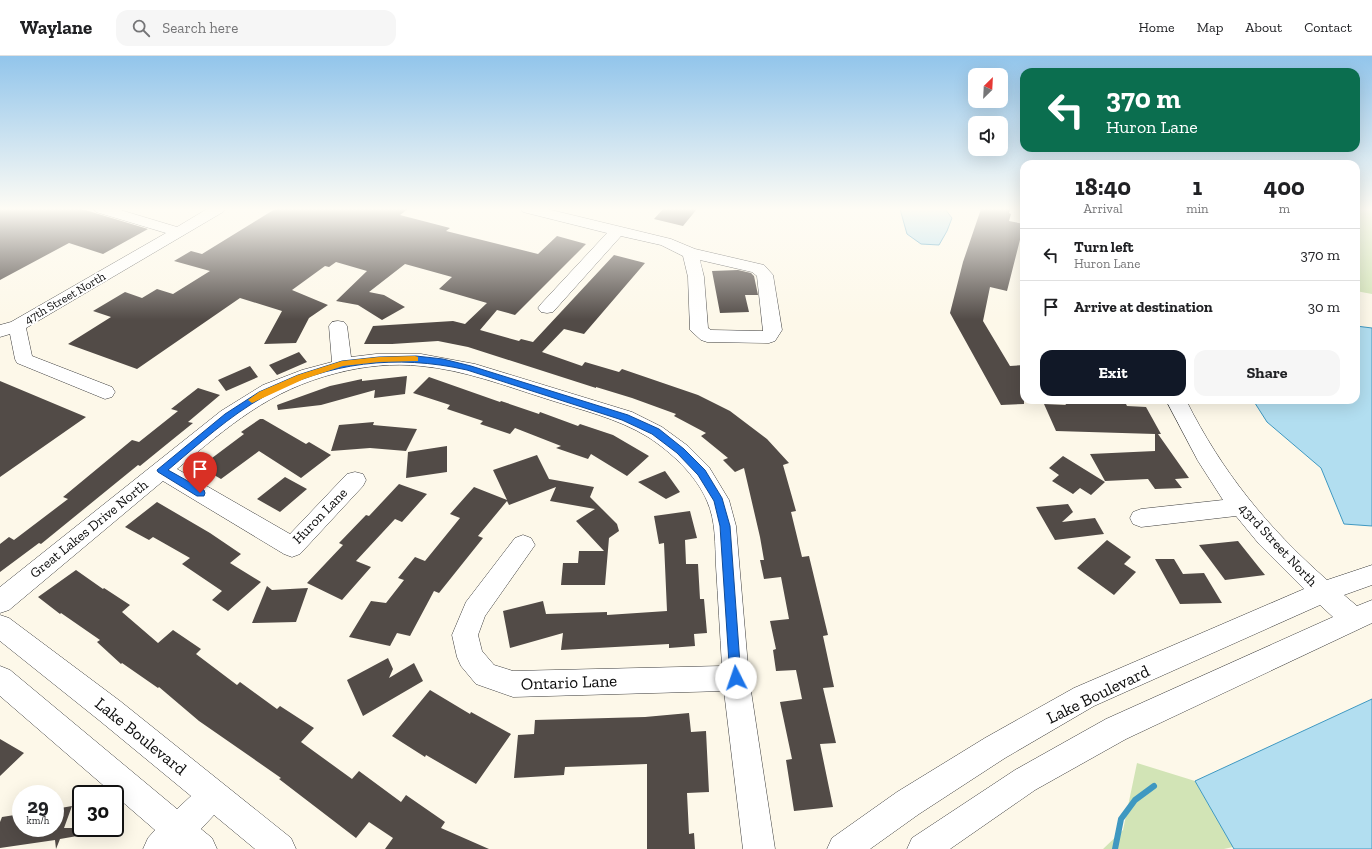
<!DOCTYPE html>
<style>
:root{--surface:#fff;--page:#f6f6f6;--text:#202124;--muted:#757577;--line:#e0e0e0;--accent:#111827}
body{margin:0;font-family:"Zilla Slab",serif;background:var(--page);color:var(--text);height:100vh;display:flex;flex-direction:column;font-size:15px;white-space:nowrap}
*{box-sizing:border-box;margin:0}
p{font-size:13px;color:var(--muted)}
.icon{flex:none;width:22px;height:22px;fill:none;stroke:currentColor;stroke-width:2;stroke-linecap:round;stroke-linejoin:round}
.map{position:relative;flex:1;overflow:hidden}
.panel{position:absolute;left:1020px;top:104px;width:340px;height:244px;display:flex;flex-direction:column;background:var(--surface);border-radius:12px;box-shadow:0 4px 16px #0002}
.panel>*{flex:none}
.guide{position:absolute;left:1020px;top:12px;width:340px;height:84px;border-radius:12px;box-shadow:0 4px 16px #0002;background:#0b6e4f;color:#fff;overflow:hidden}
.needle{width:26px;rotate:24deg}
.tools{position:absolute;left:968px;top:12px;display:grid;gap:8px}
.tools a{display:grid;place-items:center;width:40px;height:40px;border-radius:8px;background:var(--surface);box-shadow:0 4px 16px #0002;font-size:20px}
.speed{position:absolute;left:12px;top:729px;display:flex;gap:8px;font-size:20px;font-weight:700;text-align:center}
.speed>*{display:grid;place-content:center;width:52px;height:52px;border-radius:50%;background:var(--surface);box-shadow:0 4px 16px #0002;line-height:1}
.speed small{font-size:10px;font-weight:400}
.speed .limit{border:2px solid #111;border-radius:6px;background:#fff;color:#111}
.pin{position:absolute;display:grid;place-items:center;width:34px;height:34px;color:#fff;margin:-41px -17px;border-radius:50% 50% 50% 0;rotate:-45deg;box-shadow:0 0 4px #0007}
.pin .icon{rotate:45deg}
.me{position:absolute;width:44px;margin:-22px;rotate:356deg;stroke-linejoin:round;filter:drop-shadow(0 0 3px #0008)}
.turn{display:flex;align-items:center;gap:14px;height:84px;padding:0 20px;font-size:18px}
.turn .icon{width:52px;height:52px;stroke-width:2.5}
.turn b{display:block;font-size:28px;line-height:34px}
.eta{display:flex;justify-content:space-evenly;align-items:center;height:68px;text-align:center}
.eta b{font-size:24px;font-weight:700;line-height:28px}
.cta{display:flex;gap:8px;margin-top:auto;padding:8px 20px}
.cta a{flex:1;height:46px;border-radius:12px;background:var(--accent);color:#fff;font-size:16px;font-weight:700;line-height:46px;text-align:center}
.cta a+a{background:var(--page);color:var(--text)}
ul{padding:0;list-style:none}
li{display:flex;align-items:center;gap:12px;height:52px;padding:0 20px;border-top:1px solid var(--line)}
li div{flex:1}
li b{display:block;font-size:15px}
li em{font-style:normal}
header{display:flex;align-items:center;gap:24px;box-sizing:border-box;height:56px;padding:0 20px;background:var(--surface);border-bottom:1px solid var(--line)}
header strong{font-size:19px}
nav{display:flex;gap:22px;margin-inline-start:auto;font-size:14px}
.search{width:280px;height:36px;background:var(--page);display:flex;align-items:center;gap:10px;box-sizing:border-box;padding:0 14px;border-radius:12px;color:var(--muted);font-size:15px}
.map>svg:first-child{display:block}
</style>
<header>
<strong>Waylane</strong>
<div class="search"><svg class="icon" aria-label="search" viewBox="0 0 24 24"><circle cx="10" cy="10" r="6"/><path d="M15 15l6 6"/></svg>Search here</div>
<nav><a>Home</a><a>Map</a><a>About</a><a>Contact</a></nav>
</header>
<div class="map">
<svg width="1372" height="793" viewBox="0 0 1372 793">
<rect width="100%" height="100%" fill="#fdf8e9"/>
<!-- green -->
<path fill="#d2e4b6" d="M1356,153H1372V238L1356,235Z
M1137,707L1195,725L1233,791L1224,793H1103L1123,774Z"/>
<!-- water -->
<path fill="#b2def0" stroke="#3f98c1" d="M900,153H945L952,162L947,175L939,189L921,188L907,178Z
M1356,270L1372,272V470L1344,468L1321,412L1267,366L1253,344H1356Z
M1372,643V793H1234L1195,725Z"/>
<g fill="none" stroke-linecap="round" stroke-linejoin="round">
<!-- stream -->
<path stroke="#3f98c1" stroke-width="6" d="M1115,793L1121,763L1135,744L1154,730"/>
</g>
<!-- building -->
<path fill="#524b47" d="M0,153H82L148,173L103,198L69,187L0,224Z
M275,153H408L400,159L450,172L446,175L538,198L557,180L586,188L515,259L497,254L480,274L519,285L521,283L533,286L614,199L645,207L584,278L564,273L542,296L582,310L585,306L619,316L622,313L698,339L730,355L767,383L789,407L783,409L796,455L791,456L802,501L809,500L828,579L823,580L834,631L823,632L836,687L820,688L833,751L794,755L786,704L792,703L780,646L802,643L796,614L776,615L773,594L776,593L770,565L789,563L781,521L764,523L760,504H764L760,481L744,412L735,416L723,404L728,402L701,380L706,377L674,360L676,358L632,342L596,331V332L468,291L438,285L392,288H364L373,270L453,265L465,268L487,247L439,233L452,221L405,208L369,236L384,239L405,251L382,264L358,249L336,245L367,215L336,206L329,211L325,210L292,234L328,249L309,262L296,287L264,288L282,255L240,242L137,313L68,288L111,261L93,255L125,236L142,242L157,233L173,238L210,215L174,205L191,195L202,198Z
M663,153H697L683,170L654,163Z
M981,153H1010L1009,157L1011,158L1009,165L1024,168L1007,235L990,231L983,265L1010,310L1024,309V348L1001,349L950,257L963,206Z
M738,214L751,217L754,220L758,239H745L749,256L720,257L712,215Z
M299,296L307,306L277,319L269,309Z
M250,310L258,321L226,335L218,324Z
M407,320L405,338L374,342L375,334L321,349L278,354L277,349L330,330L362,323V325Z
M429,321L500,346L501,345L539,358L540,356L578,370L580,368L613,379L649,400L627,420L591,398L588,403L556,392L561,390L515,372L510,378L480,368L483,365L447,353L450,349L413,337Z
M0,325L86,361L0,421Z
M198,332L220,339L188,366L193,367L167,388L140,410L138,409L41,488L39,487L0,516V488L9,481L14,484L68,443L63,441L132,384L139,386L178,355L171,353Z
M1063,344H1124L1127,350L1146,351L1161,378H1158L1189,422L1175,423L1182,432L1155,433L1148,423L1105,425L1090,398L1155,395V378L1056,375L1044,348L1066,349Z
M260,363H263L306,388L309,386L331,399L301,422L259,395L221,423L200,411L244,378L241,376Z
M374,366L373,369L417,373L406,395L370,392L331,395L339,369Z
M447,390V416L406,422L408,396Z
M537,399L549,423L594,431L590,441L617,468L619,475L609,482L605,529H561L563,507H578L579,495H604L576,465L595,453L550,445L556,431L509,449L507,445L478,480L483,482L439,537L434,535L410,580L397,577L390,590L349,581L371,545L386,547L404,524L398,522L415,501L425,505L460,462L450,458L474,431L507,444L493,414Z
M1063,400L1105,426L1091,439L1080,432L1073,438L1052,425L1059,419L1049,412Z
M665,415L680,436L666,443L638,426Z
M285,421L307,433L280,456L257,443Z
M399,428L427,438L402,466L395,463L356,505L371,511L342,544L307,527L343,489L339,487L366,459L369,460Z
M157,446L210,477L241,498L230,507L261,526L228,555L212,544L222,535L182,508L190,502L153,481L149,484L125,471Z
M1068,448L1073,456L1062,466L1095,462L1104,478L1055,484L1036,451Z
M690,455L697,482L685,484L686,508H698L700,543H704L707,577L694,578L695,590L669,592V588L561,594L563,577L510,592L503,555L543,545L546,558L607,556V559L667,555L664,487L659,488L654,460Z
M1107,484L1131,501L1124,508L1136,516L1114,539L1077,512Z
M1238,485L1265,519L1225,524L1199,489Z
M1155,503H1174L1183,518L1204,517L1222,547L1180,548Z
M76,514L103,533L104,532L130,549L122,556L158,587L173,574L201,593L196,598L237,629L240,626L277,653L280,650L314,672L301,686L352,723L359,715L401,746L406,739L445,766L441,772L489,793H385L393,782L369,766L356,782L279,723L281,722L199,665L159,631L158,632L122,607L121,608L97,586L100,584L61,557L60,558L38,541Z
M267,530L272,534L308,532L296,566L252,567Z
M388,602L393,613L389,622L414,607L423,625L363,660L347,624Z
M430,634L470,658L471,656L511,678L476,728L426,699L425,701L392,680Z
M689,657L691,676L706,675L709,736L687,737L689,778L694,777L695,793H647V708L565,711L564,719L514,722L518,679L534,678L535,664L645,661Z
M0,683L24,697L0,720Z
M72,750L64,772H82L83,779L60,783L56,793L55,784L0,792V766L2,761L21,758V772H55V753Z"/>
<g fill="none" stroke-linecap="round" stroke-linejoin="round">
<defs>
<path id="minor" d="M94,153H117L177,171L207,153H225L223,156L26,272L32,300L112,331L115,336L112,341L105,343L17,307L15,303L10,278L0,281V269L11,266L166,177L96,156Z
M521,153H547L671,183L695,193L764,209L773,219L782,274L775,285L769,287L707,286L701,284L690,274L688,221L683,200L661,189L621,180L553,256L547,257L541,256L538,252L541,248L607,177L523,156ZM700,204L752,216L757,220L763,275L711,274L708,272L704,221Z
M338,265L344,266L347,270L351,301L376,298H421L475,308L632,356L662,371L688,390L709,411L729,444L736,470L749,622L775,793H743L724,635L513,641L476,628L461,610L457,601L452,579L466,546L515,482L523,479L531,482L535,489L485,560L478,579L482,595L494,609L513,615L722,610C720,576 718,543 716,510C715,489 716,465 707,445C696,419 671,396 648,381C617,362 581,354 547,343C506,330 464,314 421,310C393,307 364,310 337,317C269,334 229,370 177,413L290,478L347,418L355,416L363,418L366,424L363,430L300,498L292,501L284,498L163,425L9,554L0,557V531L221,355L263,329L302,314L332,306L329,270L332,266Z
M1166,344H1186C1222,416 1267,471 1327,524L1372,509V529L1344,539L1357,550L1372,544V567L1126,683L1035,734L950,793H907L912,782L1015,714L1106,663L1333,561L1320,549L1094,650L1005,702L919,758L870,793H827L832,782L897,736L985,682L1074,632L1304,533L1259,488L1236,460L1141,471L1133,468L1130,462L1133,456L1141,453L1223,444L1198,405Z
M0,559L9,562L120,645L291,782L296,793H255L214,759L201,773L212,782L217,793H143L148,782L155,774L0,640V610L10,614L177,753L191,740L100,665L0,585Z"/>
</defs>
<!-- minor casing -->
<use href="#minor" stroke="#3d3d3d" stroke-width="1"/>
<!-- minor -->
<use href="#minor" fill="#fff" fill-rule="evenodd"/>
</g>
<!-- sky -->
<linearGradient id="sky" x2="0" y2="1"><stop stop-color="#92c5eb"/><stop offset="0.58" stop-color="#fefcf5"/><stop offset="1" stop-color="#fefcf5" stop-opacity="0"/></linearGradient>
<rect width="1372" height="264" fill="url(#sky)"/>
<!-- route -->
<path fill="#1a73e8" stroke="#114b97" d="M416,300L443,303L471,310L628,359L659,373L684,393L705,414L722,442L730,470L741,622L740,626L736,627L731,626L730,622L720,470L714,445L698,419L677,397L652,378L622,364L467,314C397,298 328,306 265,340C229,360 199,388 168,414L204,434L205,437L204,440H197L158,416L157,414L225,358L259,336L298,319L342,305L379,301Z"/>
<!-- slow -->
<path fill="#f59e0b" d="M415,300L418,301V305L379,306L343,310L304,323L252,347L248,344L259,336L298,319L342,305L379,301Z"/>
<g text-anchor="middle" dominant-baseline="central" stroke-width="4" stroke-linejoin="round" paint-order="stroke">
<!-- far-street labels -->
<g font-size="12" fill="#0a0a0a" stroke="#fff">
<text transform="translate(65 242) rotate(-30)">47th Street North</text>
</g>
<!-- street labels -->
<g font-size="14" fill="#0a0a0a" stroke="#fff">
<text transform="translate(320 460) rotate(-46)">Huron Lane</text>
<text transform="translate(89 473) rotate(-39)">Great Lakes Drive North</text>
<text transform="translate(1278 489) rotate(47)">43rd Street North</text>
</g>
<!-- near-street labels -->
<g font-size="17" fill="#0a0a0a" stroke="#fff">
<text transform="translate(569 626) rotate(-2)">Ontario Lane</text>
<text transform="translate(1098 638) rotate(-26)">Lake Boulevard</text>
<text transform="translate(141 680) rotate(39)">Lake Boulevard</text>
</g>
</g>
</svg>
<div class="tools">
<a><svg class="needle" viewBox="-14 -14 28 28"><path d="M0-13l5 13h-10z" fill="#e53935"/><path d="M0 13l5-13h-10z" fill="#757577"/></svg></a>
<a><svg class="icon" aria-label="sound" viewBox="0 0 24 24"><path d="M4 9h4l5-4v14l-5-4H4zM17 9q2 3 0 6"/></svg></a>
</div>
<div class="speed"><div>29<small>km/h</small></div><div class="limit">30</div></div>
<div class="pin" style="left:200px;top:437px;background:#d93025"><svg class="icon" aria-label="arrive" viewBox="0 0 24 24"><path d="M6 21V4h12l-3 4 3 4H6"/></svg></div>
<svg class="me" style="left:736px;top:622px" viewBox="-20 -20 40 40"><circle r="19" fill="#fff"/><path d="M0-13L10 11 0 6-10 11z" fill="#1a73e8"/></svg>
<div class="guide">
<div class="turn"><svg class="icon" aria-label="left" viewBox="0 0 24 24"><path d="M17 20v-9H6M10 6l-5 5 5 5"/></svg><div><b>370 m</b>Huron Lane</div></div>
</div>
<section class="panel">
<div class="eta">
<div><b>18:40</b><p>Arrival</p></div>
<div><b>1</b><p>min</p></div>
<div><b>400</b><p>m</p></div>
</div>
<ul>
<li><svg class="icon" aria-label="left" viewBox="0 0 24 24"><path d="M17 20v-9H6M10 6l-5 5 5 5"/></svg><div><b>Turn left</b><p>Huron Lane</p></div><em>370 m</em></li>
<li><svg class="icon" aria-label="arrive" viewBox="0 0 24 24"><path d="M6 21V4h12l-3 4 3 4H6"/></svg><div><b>Arrive at destination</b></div><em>30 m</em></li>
</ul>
<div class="cta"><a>Exit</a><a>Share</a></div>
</section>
</div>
